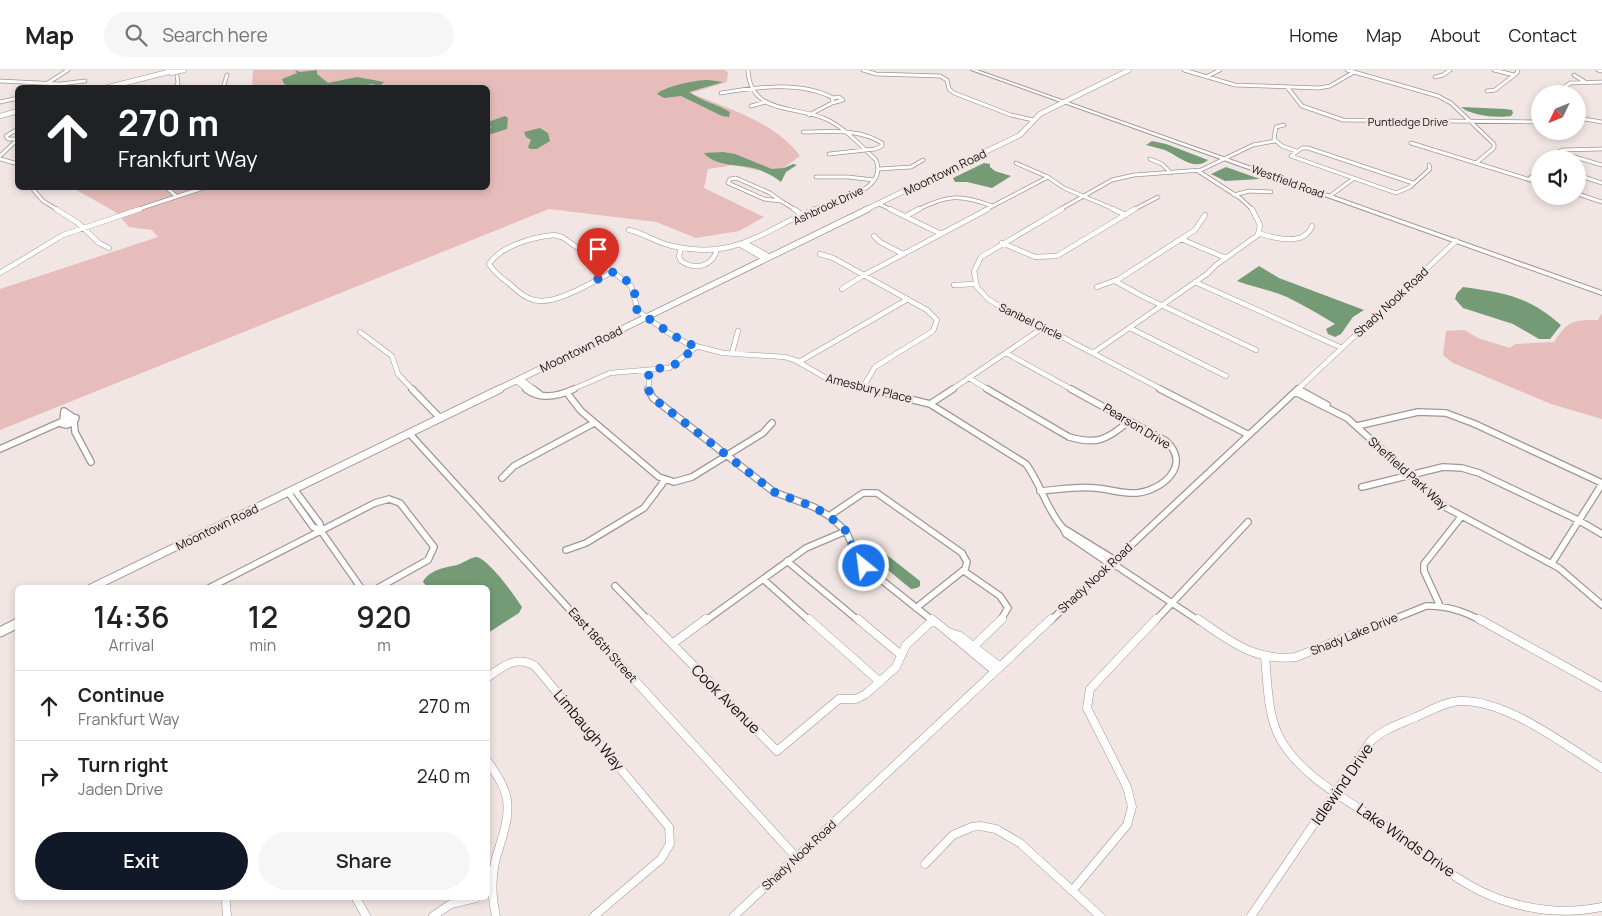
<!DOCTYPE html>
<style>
:root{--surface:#fff;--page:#f6f6f6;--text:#222;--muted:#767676;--line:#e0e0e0;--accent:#111827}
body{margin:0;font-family:Manrope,sans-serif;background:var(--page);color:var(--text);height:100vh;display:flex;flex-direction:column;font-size:19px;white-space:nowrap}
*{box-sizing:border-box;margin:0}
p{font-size:16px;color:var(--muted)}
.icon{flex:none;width:28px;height:28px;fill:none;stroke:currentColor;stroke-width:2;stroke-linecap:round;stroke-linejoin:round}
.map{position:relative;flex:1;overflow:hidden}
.drawer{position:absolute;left:15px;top:515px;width:475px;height:315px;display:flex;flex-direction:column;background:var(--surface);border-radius:8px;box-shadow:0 2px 8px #0003}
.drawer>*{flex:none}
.top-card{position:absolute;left:15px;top:15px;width:475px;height:105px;border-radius:8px;box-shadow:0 2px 8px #0003;background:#202124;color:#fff;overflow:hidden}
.needle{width:32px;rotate:227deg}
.controls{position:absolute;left:1531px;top:15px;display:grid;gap:10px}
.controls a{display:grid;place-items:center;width:55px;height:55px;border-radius:50%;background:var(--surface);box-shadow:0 2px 8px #0003;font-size:25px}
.pin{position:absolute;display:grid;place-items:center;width:42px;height:42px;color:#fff;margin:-51px -21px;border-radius:50% 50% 50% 0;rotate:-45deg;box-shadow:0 0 5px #0007}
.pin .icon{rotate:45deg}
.me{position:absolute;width:55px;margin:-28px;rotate:331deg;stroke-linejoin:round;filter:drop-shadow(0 0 4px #0008)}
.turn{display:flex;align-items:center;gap:18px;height:105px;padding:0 20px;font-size:22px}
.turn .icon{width:65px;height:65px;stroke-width:2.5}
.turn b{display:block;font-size:35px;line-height:42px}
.eta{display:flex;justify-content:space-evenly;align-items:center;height:85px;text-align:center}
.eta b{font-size:30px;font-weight:600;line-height:35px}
.primary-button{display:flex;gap:10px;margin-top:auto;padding:10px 20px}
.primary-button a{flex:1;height:58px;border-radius:30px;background:var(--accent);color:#fff;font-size:20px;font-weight:600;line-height:58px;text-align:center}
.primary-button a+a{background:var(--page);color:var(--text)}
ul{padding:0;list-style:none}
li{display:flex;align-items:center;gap:15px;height:70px;padding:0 20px;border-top:1px solid var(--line)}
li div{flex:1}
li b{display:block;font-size:19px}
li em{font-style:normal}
header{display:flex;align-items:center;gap:30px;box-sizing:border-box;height:70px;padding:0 25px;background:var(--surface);border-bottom:1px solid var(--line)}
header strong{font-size:24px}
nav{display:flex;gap:28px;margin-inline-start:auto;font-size:18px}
.search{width:350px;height:45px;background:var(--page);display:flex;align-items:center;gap:12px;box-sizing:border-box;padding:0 18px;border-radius:28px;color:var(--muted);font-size:19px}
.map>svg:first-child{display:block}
</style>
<header>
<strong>Map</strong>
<div class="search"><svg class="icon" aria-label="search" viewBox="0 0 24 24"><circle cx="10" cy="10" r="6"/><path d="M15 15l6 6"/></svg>Search here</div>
<nav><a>Home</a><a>Map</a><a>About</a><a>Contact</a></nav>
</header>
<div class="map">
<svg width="1602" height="846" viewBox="0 0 1602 846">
<rect width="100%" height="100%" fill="#f2e6e4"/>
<!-- green -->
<path fill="#e6bdba" d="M253,0H725L728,2L727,12L691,23C729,39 775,52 800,86L775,104L734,95L708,99L704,118L764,147L739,161L696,168L656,152L549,139L0,360V219L158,167L152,160L129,157L117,143L73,118H488V18L252,17Z
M1602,243V349L1551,334L1453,293L1443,285L1446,261L1464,260L1478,268L1510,278L1515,274L1554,272C1568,251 1572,250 1598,250Z"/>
<!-- water -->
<path fill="#749b76" d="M295,0L300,2L317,0V4L328,13L357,7L384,12L379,17H373L375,15L373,14L348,18L292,17L284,14L282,9L297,3Z
M708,10L723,12L689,22C701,31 717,34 730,42L729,47L722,46L681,26L664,28L657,24C665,16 696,10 708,10Z
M1461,37L1505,39L1512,40L1513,43L1511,46C1497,48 1472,46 1461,37Z
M505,46L508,48L507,59L488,65V61L491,57L488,52Z
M540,58L548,63L550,71L537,79H530L528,77L531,70L526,67L524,62Z
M1152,71L1166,74L1208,90C1195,102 1178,86 1165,80C1159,78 1152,77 1146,75Z
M723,82L735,84L772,99L784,98L793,94L797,95L786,102L781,112C774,106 765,102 757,99C741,94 715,97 704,83Z
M984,93L990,94V97L995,101L1011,106L992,118L967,112H955L953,108Z
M1226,97L1260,109L1225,111L1211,104Z
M1259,196L1279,208L1364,240L1353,247L1341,264L1335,267L1328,264L1326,259L1335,254C1319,244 1303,235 1287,227C1271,220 1253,217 1237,211Z
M1463,217C1505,223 1528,226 1561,255L1550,269H1539L1513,254L1463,238L1455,229L1457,223Z
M873,474L920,511V516L917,518L911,519L871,486L867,477Z
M476,487C488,488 515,526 522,537L519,543L488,563V518L427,517L423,512C428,500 447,497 457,495C464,493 469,488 476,487Z"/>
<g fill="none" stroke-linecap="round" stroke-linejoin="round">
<defs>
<path id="minor-far3" d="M748,0C750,46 798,35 828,50C846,59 862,77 876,90C889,122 831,132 811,140
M863,0L876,4L940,6L947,10L949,19L954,23L1011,45L1033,50
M1184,0L1235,15L1319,18L1330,16L1354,2
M1347,0L1438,26L1451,33L1494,74V78L1476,93
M1494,0L1514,5
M1598,0L1602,1
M1574,5L1585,12
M1206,7L1220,0
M1435,7L1443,5L1450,0
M0,11L60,14L85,11
M1287,17L1302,36L1343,50L1540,52
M40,18L68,0
M175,18L178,13L177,6
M223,18L227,5
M1487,21L1495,20L1517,3L1518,0
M721,23C755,17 801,11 833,28L832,33L809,45
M1556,24L1570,13L1602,12
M0,32L18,28
M832,33L843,30L839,27L833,28
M751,36L766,32
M1578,48L1602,52
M1284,55L1276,57L1274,69L1282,76L1296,81
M18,59L6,66L8,69H18
M803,62C830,62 858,58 882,73V76L875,79L829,84
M1411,73L1540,113
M1558,82L1602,95
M0,86L18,69
M0,89L18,94
M1150,89L1162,94L1171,103
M1550,89L1562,80L1602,79
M1016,93L1048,107L1064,118L1116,140
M879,99L911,97L923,90
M1198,101L1240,128L1253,140
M1578,105L1602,113
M816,107H848L874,110
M736,108L770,123L781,131L764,129L728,113L730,109Z
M1529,109L1540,99
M1413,113L1308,78H1302L1291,86L1396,123L1410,117L1430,99L1429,95
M32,118L43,131L58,140
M167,118L176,126
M1578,124L1602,132
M1234,125L1249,121L1271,122
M1330,126L1353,109
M781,131L796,140
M879,134L892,140
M136,140L203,118
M917,140C947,125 960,124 992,136
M985,140L1048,107
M1059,140L1112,110L1134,105L1201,100L1253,75L1275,71
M1133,140L1158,127"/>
<path id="minor-far2" d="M56,139L78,153L99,173L109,178
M794,139L803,145
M890,139L941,164
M1062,139L981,187L974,201L977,217L988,229L1004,239L1047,259L1163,320
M1113,139L1126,145
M906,146L919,139
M629,160C644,163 657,173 672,176C737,190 760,162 814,139
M1258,163C1274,168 1304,177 1312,156
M554,165L562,167L613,202C593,211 556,236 534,230C525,228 517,221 511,215C503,209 494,203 489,194C501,176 533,167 554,165Z
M874,166L880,172L903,184
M1181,169L1226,188
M1002,173L1035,187L1057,186L1135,139
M747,174L770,187
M741,175L765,189
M681,178L679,186L681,191C696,201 713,196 717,179
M820,184L833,188L927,240L937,250L933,261L875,297L863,317
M613,202L631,216L638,241L667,262L688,274L723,283L785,287L795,290L826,308L874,320
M0,203L63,165L140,139
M1115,211L1142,226L1256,280
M1195,212L1342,278
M954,215L975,214
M1097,217L1119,209L1195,160L1205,145
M842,219L864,205L988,139
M1130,258L1226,306
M360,262L392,286L398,304L413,320
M732,283L738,261
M1006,283L1073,320
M1093,283L1207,204L1216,195L1258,165L1260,155L1252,139
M799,292L908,229
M969,308L989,320
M521,309L535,320
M516,311L528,320
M1298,319L1300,320
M571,320L610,303L669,298L696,277
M649,320V300
M951,320L1044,257
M1297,320L1456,171"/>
<path id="minor-far1" d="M412,319L440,348
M526,319C540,330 559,326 574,319
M533,319L541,325
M648,319L653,328L774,422L814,437L829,446L846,461L858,489L864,496L933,551
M869,319L930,334L1026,394C1041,414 1046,439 1063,458L1115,490
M987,319L1069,367C1097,375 1107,370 1129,351
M1160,319L1249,365
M1298,319L1327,335
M1295,322L1347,348L1447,438L1559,498L1602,535
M567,323L581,341L659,407L674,412L692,407L763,363L772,353
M930,334L953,319
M71,347L76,348L74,352L67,355L62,354L63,351Z
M74,351L75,362L91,392
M1357,356L1418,342L1446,343L1475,354L1602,413
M409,363L580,551
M0,379L63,351L64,341L73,347
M502,408L514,396L594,353
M1362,417L1443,397L1462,398L1479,403L1578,450L1602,464
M1040,421C1058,420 1076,416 1095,418C1109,419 1123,424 1137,423C1163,420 1192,395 1166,371L1071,319
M288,422L313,457L321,461L320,454L294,419
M829,446L863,423H877L962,483L967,492L965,499L916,538
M1063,458L1066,464L1110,494
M321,461L361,518
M566,480L586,473L644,438L665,410
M787,491L859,551
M1112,493L1199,551
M1552,493L1602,414
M964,501L1000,526L1008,538L1000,551
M763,509L810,551
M615,516L649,551
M209,518L375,433L389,429L400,433L434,477L428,490L378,518
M1440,536L1424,501V494L1461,447
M705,551L806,478L846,461
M1050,551L1298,319
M1155,551L1248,452
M1389,551L1426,536C1447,535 1464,541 1482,551"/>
<path id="minor" d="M579,549L796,787
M648,549L777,681L839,629H856L866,624L896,597L906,575L932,551
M809,549L880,612
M858,549L901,585
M932,549L948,562
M1198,549C1230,571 1255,592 1296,587L1392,549
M1479,549L1602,617
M672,574L706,549
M974,576L1002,549
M1265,587C1268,615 1267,647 1282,672C1306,711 1354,733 1390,759C1426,784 1460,816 1502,830C1535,841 1568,844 1602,837
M995,601L948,562L960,566L1000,597
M488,607C503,596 517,585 535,596L669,757L670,774L661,789L594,846
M488,692C496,704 505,716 507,730C510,751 500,772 495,792C491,810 492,828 496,846
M925,794L953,765L972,757L980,756L996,759L1020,773L1100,846
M1072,821L1127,755L1132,737L1127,717L1087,638L1090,619L1156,549
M356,828L366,846
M226,832L227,846
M433,846L451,834L476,828
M734,846L1051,549
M1251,846L1370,672C1383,659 1400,654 1416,647C1430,641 1444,632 1459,631C1506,629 1563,674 1602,698"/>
<path id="tertiary-far3" d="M865,140L1020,65L1040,44L1129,0"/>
<path id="tertiary-far2" d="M497,320L868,139"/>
<path id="tertiary-far1" d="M91,518L500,319"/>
<path id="tertiary" d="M0,562L18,553"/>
<path id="secondary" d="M171,3L184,0
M105,18L176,0
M0,46L18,41"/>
<path id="primary" d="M971,0H977L1602,221V225Z"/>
</defs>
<!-- minor-far3 casing -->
<use href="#minor-far3" stroke="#a29695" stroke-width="4.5"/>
<!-- minor-far2 casing -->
<use href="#minor-far2" stroke="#a29695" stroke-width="5.5"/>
<!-- minor-far1 casing -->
<use href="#minor-far1" stroke="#a29695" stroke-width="8"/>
<!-- minor casing -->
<use href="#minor" stroke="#a29695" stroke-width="9"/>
<!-- tertiary-far3 casing -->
<use href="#tertiary-far3" stroke="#a29695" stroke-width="5.5"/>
<!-- tertiary-far2 casing -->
<use href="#tertiary-far2" stroke="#a29695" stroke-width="7"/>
<!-- tertiary-far1 casing -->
<use href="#tertiary-far1" stroke="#a29695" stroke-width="9"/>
<!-- tertiary casing -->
<use href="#tertiary" stroke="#a29695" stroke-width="11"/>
<!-- secondary casing -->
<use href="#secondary" stroke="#a29695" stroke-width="5.5"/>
<!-- primary casing -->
<use href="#primary" stroke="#a29695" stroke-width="2"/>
<!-- minor-far3 -->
<use href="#minor-far3" stroke="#fff" stroke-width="3"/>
<!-- minor-far2 -->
<use href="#minor-far2" stroke="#fff" stroke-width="4.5"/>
<!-- minor-far1 -->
<use href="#minor-far1" stroke="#fff" stroke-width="5.5"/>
<!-- minor -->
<use href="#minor" stroke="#fff" stroke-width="8"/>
<!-- tertiary-far3 -->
<use href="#tertiary-far3" stroke="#fff" stroke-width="4.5"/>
<!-- tertiary-far2 -->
<use href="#tertiary-far2" stroke="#fff" stroke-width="5.5"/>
<!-- tertiary-far1 -->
<use href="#tertiary-far1" stroke="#fff" stroke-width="7"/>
<!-- tertiary -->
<use href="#tertiary" stroke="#fff" stroke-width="9"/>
<!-- secondary -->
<use href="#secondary" stroke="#fff" stroke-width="4.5"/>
<!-- primary -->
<use href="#primary" fill="#fff" fill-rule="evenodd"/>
</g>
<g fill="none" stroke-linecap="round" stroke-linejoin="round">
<!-- route -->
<path stroke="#1a73e8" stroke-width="9" stroke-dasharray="0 16.2" d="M598,209L613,202C619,206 629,211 633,217C637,225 632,234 638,241L674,266L696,277L673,296L649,300L648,319L653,328L774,422L814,437L829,446L846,461L858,489L864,496"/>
</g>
<g text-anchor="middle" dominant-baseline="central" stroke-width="5" stroke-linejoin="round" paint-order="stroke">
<!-- far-street labels -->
<g font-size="11" fill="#130f0e" stroke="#f2e6e4">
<text x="1408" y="51">Puntledge Drive</text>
<text transform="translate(1288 111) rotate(20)">Westfield Road</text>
<text transform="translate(828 135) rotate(-25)">Ashbrook Drive</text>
<text transform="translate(1031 251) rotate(26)">Sanibel Circle</text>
</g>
<!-- street labels -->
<g font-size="12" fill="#130f0e" stroke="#f2e6e4">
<text transform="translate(945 102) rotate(-26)">Moontown Road</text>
<text transform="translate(1391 232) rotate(-43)">Shady Nook Road</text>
<text transform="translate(581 279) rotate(-26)">Moontown Road</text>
<text transform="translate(869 318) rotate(14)">Amesbury Place</text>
<text transform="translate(1137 356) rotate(31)">Pearson Drive</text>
<text transform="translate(1408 403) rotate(42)">Sheffield Park Way</text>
<text transform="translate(217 457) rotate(-26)">Moontown Road</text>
<text transform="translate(1095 508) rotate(-43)">Shady Nook Road</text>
<text transform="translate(1354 564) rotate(-22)">Shady Lake Drive</text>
<text transform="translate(603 575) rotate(48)">East 186th Street</text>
<text transform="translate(799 785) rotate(-43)">Shady Nook Road</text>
</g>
<!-- near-street labels -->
<g font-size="15" fill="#130f0e" stroke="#f2e6e4">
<text transform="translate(726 629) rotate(45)">Cook Avenue</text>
<text transform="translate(589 660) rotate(50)">Limbaugh Way</text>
<text transform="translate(1342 714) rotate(-55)">Idlewind Drive</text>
<text transform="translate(1406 770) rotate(35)">Lake Winds Drive</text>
</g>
</g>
</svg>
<div class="controls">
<a><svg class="needle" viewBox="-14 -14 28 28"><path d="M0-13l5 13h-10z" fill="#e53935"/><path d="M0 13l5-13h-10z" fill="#767676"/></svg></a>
<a><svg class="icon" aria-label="sound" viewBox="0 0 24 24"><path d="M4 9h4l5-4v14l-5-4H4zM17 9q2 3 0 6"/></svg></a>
</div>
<div class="pin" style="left:598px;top:209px;background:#d93025"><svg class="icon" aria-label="arrive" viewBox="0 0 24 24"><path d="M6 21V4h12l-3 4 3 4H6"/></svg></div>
<svg class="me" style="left:864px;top:496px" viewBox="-20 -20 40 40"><circle r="17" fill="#1a73e8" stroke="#fff" stroke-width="3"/><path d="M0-11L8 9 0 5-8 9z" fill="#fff"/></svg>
<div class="top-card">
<div class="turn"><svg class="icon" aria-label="ahead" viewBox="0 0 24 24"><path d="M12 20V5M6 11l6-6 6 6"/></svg><div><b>270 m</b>Frankfurt Way</div></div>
</div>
<section class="drawer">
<div class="eta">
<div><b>14:36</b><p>Arrival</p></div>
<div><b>12</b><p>min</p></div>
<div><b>920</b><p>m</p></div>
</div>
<ul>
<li><svg class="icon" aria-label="ahead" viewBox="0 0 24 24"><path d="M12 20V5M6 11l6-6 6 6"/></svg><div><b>Continue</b><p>Frankfurt Way</p></div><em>270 m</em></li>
<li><svg class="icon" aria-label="right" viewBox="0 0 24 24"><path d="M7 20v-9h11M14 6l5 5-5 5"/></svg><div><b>Turn right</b><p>Jaden Drive</p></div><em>240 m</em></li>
</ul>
<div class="primary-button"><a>Exit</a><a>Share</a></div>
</section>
</div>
